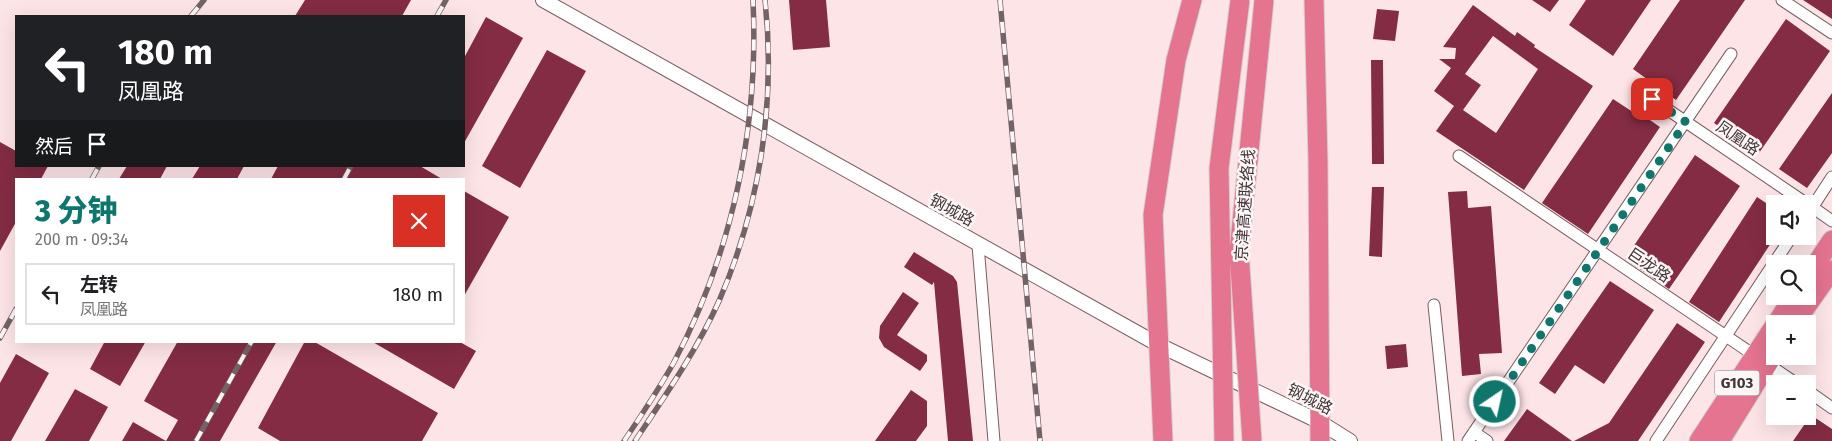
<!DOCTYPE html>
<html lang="zh">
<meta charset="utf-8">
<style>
:root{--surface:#fff;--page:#f6f6f6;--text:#202124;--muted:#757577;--line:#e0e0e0;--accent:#0f766e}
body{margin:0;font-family:"Fira Sans","Noto Sans SC",sans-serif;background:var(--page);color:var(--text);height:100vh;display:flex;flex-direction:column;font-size:19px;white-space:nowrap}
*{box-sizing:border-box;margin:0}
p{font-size:16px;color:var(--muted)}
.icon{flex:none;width:28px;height:28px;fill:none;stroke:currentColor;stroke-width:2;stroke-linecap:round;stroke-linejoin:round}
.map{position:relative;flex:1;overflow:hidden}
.panel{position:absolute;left:15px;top:178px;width:450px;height:165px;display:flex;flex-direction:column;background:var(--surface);border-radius:0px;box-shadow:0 5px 20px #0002}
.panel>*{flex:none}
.top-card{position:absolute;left:15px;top:15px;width:450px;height:152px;border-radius:0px;box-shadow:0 5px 20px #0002;background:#202124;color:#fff;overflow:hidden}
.controls{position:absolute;left:1766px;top:195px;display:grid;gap:10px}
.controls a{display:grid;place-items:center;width:50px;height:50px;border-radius:0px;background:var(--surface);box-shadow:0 5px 20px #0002;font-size:25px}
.pin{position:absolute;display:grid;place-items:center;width:42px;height:42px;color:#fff;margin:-21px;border-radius:10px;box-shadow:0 2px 8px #0006}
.me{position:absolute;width:55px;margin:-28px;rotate:34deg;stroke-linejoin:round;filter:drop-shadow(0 0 4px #0008)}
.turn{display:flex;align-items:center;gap:18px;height:105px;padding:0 20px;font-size:22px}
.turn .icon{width:65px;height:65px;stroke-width:2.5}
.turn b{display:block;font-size:35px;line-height:42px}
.then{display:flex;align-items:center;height:48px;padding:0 20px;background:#0003;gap:10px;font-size:19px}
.round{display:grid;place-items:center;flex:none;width:52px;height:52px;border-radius:0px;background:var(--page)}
.overview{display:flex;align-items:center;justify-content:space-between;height:85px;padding:0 20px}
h1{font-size:30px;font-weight:800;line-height:38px;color:var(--accent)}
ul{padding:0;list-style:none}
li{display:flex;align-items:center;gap:15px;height:62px;margin:0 10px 8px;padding:0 10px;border:2px solid var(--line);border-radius:0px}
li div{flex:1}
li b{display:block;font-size:19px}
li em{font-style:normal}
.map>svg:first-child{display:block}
</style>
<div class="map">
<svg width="1832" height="441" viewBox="0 0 1832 441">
<rect width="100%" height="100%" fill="#fde4e7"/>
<!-- building -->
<path fill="#832c43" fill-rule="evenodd" d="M305,0H411L402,16H295Z
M789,0H826L830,47L793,50Z
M1532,0H1559L1550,12Z
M1586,0H1651L1613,56L1569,25Z
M1680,0H1745L1676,100L1633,69Z
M1803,0H1832V19Z
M1473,5L1515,36L1517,32L1535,45L1534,47L1593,86L1524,190L1436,131L1454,106L1434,91L1451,68L1439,59H1455L1456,48L1443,47ZM1493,36L1538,69L1496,133L1463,110L1481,85L1465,74Z
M1377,9L1399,11L1395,41L1373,39Z
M486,17L523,38L464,143V58Z
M1786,19L1830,51L1759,153L1714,123Z
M547,50L586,71L520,188L482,166Z
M1371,60H1383L1384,164H1372Z
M1832,93V153L1807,188L1779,169Z
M1613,99L1642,118L1644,116L1660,127L1588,234L1542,203Z
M0,142L16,151V166H48L41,179H16V222L0,251Z
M1695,155L1740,186L1669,289L1625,259Z
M127,166H167L160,179H119Z
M200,166H244L237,179H192Z
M278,166H420L442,179H271Z
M1372,187H1384L1382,257L1369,256Z
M464,191L509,217L464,296Z
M1467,191L1468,208L1491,206L1502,353L1479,354L1481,374L1462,376L1448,192Z
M1757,197L1775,209V237L1719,322L1689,302Z
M914,252L953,276L957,282L973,441H948L934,282L932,285L904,267Z
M1610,281L1654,310L1604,384L1575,365L1555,394L1539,383Z
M903,292L919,303L897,335L927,355V361L920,371L884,347L879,338L880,326Z
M1677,323L1705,342L1638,441H1574L1609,423Z
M105,341H146L120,386L90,369Z
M178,341H277L220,441H166L178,420L144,401Z
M305,341H313L438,413L422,441H280L258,428Z
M371,341H458L476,351L454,389Z
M1406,344L1408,367L1387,369L1385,346Z
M16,354L49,373L11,441H0V383Z
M75,389L108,407L89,441H45Z
M911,390L927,401V426L916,441H875Z
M1527,409L1572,441H1504Z
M1811,415L1832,429V441H1793Z
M133,422L166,441H122Z"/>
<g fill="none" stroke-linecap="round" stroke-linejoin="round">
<defs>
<path id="minor" d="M1782,0L1832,33
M1652,99L1807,204
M1459,156L1797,384
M1808,204L1832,221
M1808,214L1832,177
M978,245L994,441
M1434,305L1448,441
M1808,391L1832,408
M1474,432L1487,441
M1468,441L1731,54
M1656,441L1792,236"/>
<path id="tertiary" d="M543,0L1159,345L1318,421L1350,441"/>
<path id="trunk" d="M1314,0L1318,162L1320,441
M1808,276L1832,240
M1776,324L1794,296
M1794,324L1832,270
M1163,441L1153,215L1176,60L1192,0
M1699,441L1775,325
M1720,441L1775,352"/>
</defs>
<!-- minor casing -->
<use href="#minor" stroke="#795e63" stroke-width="13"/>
<!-- tertiary casing -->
<use href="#tertiary" stroke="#795e63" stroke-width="16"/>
<!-- trunk casing -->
<use href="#trunk" stroke="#d2cfcf" stroke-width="21"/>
<!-- minor -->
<use href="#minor" stroke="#fff" stroke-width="11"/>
<!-- tertiary -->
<use href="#tertiary" stroke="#fff" stroke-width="14"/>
<!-- trunk -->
<use href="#trunk" stroke="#e47490" stroke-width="19"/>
<defs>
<path id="rail" d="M1000,0L1040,441
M191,16L204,0
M437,16L446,0
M92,179L99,166
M344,179L351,166
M0,338L16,309
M196,441L252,341
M624,441C641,416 658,390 673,364C733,252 759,126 753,0
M635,441C665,396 697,350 719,301C760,207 776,102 765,0"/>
</defs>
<!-- rail casing -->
<use href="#rail" stroke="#736366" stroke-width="5.5"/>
<!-- rail -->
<use href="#rail" stroke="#fdf6f7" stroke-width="4" stroke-dasharray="11" stroke-linecap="butt"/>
<defs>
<path id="trunk-bridge" d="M1224,441L1219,168L1240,0
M1252,441L1239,252L1264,0"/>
</defs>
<!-- trunk-bridge casing -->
<use href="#trunk-bridge" stroke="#d2cfcf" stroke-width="21" stroke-linecap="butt"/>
<!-- trunk-bridge -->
<use href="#trunk-bridge" stroke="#e47490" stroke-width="19"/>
</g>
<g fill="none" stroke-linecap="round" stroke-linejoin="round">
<!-- route -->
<path stroke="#0f766e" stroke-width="9" stroke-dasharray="0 16.2" d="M1495,402L1686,122L1652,99"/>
</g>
<g text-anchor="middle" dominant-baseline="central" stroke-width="5" stroke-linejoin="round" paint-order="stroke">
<!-- shield labels -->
<rect fill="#fdf6f7" stroke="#7a7071" stroke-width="1" x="1714.5" y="370.5" width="45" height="25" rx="4"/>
<g font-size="15" font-weight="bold" fill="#423638">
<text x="1737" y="383">G103</text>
</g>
<!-- street labels -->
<g font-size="16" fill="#423638" stroke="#fdf6f7">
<text transform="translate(1738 138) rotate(34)">凤凰路</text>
<text transform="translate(1245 205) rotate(-86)">京津高速联络线</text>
<text transform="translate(952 210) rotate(29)">钢城路</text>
<text transform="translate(1649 265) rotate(34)">巨龙路</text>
<text transform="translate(1310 399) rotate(27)">钢城路</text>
</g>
</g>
</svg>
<div class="controls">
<a><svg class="icon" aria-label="sound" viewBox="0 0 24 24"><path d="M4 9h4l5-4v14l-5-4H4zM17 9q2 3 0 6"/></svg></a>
<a><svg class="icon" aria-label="search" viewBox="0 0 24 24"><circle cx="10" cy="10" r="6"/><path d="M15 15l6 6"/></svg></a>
<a>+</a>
<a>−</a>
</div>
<div class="pin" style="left:1652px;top:99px;background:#d93025"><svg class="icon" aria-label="arrive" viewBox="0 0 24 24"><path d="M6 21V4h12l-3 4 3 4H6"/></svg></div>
<svg class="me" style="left:1495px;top:402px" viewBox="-20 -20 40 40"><circle r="17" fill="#0f766e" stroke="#fff" stroke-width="3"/><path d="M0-11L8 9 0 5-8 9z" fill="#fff"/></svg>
<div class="top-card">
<div class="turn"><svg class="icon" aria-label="left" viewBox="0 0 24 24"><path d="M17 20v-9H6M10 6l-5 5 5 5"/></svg><div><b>180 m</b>凤凰路</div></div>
<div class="then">然后<svg class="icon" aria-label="arrive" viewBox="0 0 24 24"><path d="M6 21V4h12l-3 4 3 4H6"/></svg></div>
</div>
<section class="panel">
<div class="overview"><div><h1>3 分钟</h1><p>200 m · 09:34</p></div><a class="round" style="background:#d93025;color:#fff"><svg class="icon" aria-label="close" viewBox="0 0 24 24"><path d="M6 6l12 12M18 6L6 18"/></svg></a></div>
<ul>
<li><svg class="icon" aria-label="left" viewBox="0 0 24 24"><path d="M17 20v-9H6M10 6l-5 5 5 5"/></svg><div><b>左转</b><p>凤凰路</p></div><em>180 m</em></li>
</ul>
</section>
</div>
